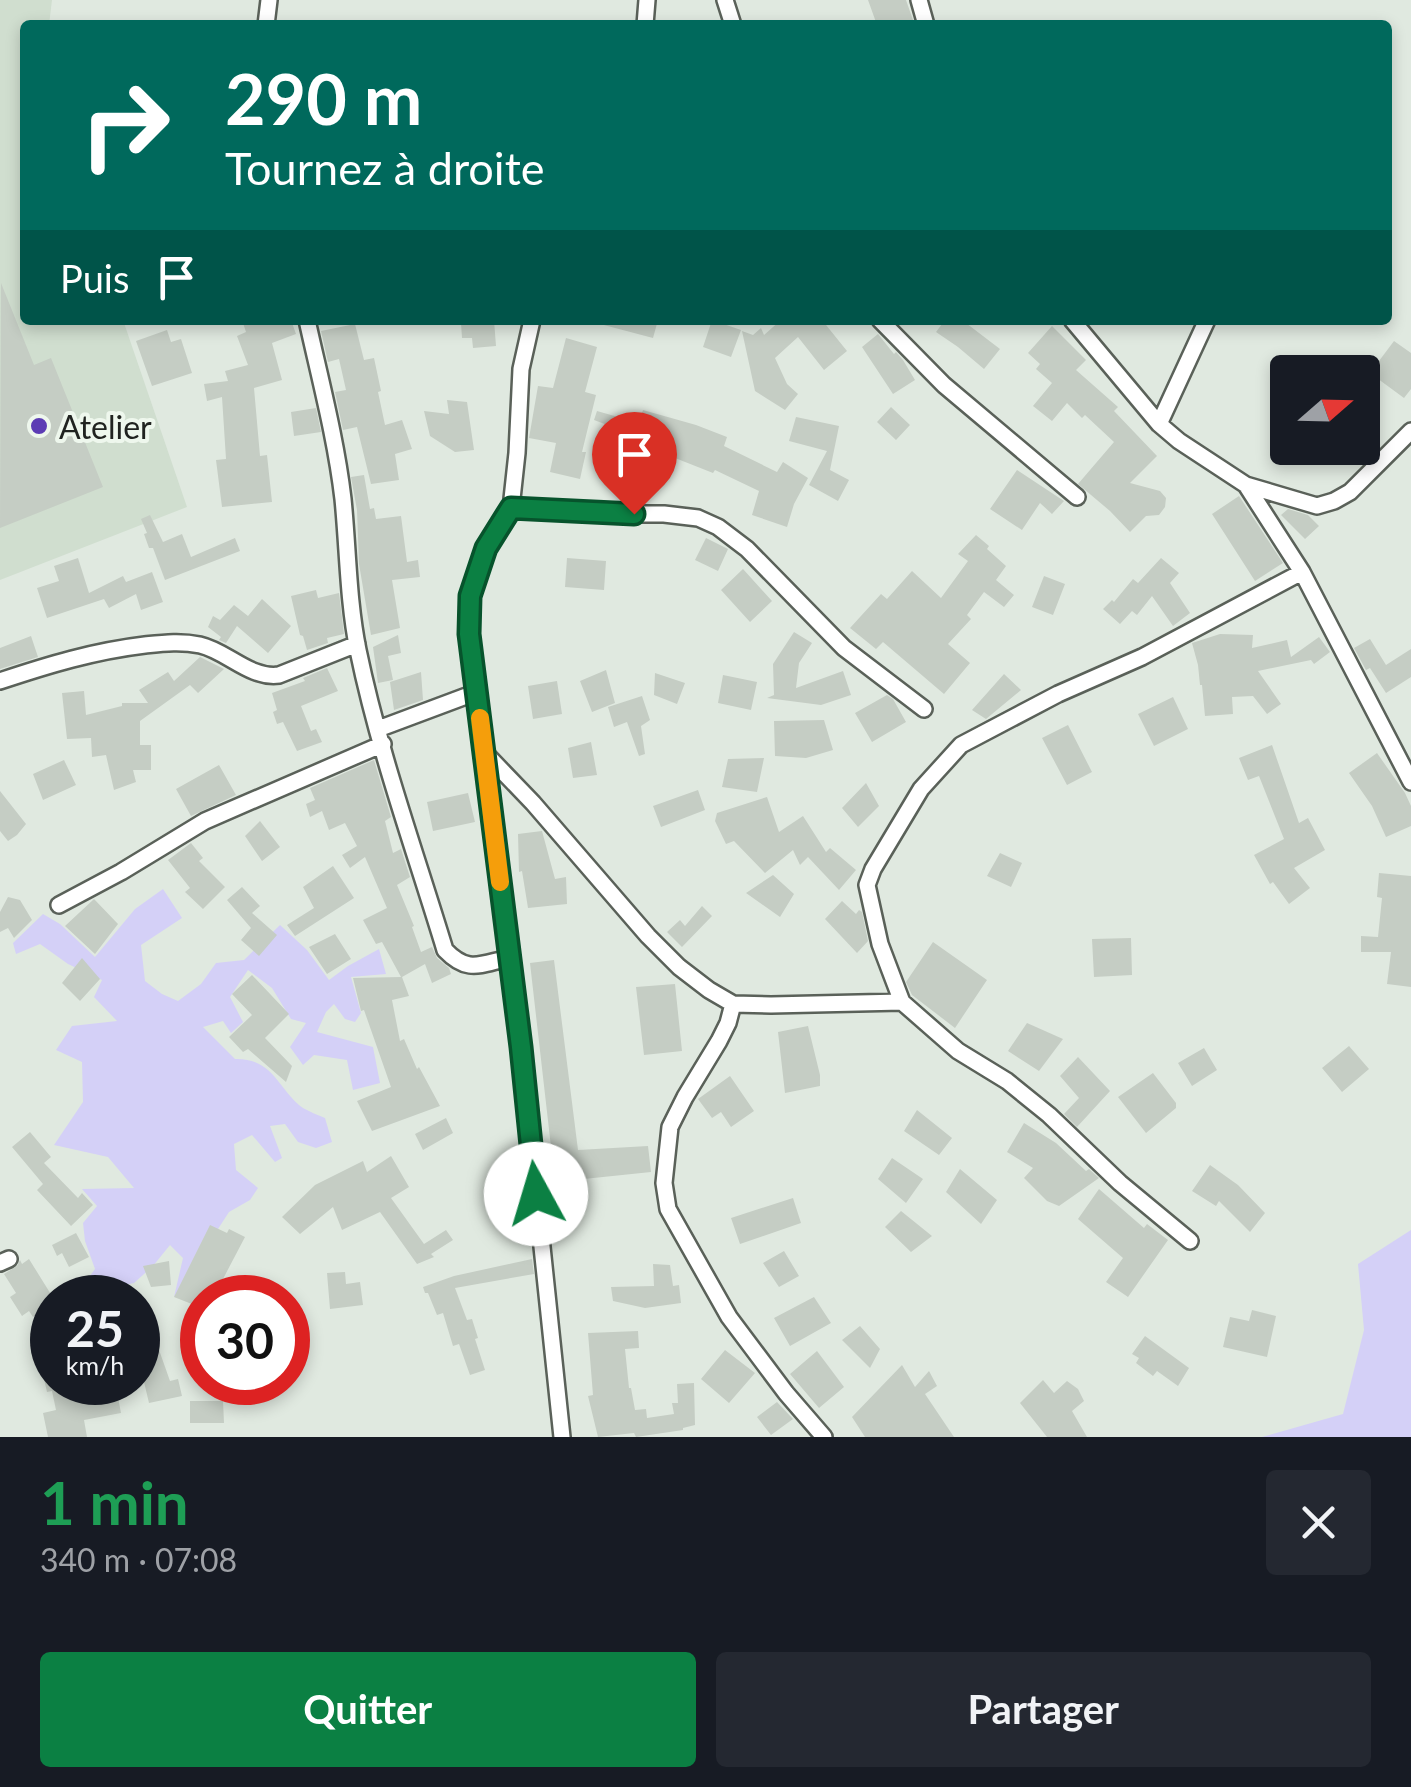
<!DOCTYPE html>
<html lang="fr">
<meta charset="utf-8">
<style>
:root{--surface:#171b24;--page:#242831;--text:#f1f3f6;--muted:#9ea1a6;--accent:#0b8043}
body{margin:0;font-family:Lato,sans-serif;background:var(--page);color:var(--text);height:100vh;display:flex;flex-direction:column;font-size:38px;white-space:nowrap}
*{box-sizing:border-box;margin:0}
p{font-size:32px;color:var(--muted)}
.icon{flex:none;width:55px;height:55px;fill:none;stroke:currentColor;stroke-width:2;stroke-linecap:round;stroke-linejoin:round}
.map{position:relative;height:1437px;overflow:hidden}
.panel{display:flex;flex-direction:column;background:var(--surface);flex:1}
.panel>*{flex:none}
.guide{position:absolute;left:20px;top:20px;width:1372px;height:305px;border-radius:10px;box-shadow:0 5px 15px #0003;background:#00695c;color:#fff;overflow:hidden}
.needle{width:65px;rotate:70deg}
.controls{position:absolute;left:1270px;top:355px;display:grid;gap:20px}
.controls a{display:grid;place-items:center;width:110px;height:110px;border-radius:10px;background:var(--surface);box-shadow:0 5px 15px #0003;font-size:50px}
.speed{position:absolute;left:30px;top:1275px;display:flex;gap:20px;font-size:50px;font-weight:700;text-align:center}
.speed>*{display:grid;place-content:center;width:130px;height:130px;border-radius:50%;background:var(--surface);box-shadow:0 5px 15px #0003;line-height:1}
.speed small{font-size:25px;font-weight:400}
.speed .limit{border:15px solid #d22;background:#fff;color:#111}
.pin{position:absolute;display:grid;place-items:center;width:85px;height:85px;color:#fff;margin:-102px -42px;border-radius:50% 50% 50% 0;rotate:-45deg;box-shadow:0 0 10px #0007}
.pin .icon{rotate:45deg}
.me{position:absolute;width:110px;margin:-55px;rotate:354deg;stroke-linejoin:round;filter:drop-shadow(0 0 8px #0008)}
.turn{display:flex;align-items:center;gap:35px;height:210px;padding:0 40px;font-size:45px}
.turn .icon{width:130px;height:130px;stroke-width:2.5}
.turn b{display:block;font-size:70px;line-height:85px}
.then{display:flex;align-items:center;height:95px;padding:0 40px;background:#0003;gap:20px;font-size:38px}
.round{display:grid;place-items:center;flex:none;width:105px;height:105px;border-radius:10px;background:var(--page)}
.overview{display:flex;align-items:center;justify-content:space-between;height:170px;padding:0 40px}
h1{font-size:60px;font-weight:700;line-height:75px;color:#1e9e55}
.primary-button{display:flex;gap:20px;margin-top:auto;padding:20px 40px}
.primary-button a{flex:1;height:115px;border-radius:10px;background:var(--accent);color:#fff;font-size:40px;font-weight:700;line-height:115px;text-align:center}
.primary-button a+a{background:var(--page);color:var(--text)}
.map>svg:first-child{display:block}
</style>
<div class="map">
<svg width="1411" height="1437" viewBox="0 0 1411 1437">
<rect width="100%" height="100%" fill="#e0e9e0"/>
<!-- built -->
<path fill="#d0decf" d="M0,0H52L49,25H25V320H123L187,507L0,580Z"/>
<!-- green -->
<path fill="#d4d0f7" d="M163,889L182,918L141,945L145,981L162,994L178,1001L201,984L216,963L244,960L280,925L307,950L329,980L348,966L379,949L386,974L351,977L361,1013L355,1022L345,1019L334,1004L326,1012L317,1032L373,1047L380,1083L353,1090L347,1060L314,1055L303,1065L290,1047L306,1023L291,1019L272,988L248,970L230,997L243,1022L231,1033L223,1021L203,1027L235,1059C274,1058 278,1090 303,1108C310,1112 318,1115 325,1118L332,1142L316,1148L298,1142L285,1124L270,1126L282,1158L275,1162L252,1135L234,1144L236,1170L258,1188L250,1200L229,1212L174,1297L183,1258L170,1245L153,1266L134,1283L75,1296L95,1269L85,1241L83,1223L97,1206L82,1189L134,1188L108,1157L54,1145L83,1102L82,1062L56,1050L72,1026L117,1021L94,997L102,980L68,964L40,944L16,954L13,943L43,914L60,924L95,957L135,909Z
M1411,1230V1437H1262L1343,1414L1364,1330L1358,1264Z"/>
<!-- building -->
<path fill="#c5cdc4" d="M868,0H906L913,20L899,25H877Z
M1,283L34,365L51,358L103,487L0,528Z
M242,320H291L296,334L272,343L282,380L254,388L260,456L267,455L272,502L222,507L216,460L226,459L222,397L207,401L204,384L228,381L225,371L248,365L237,336L246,332Z
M482,320H494L496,346L473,348L472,338H462L461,323Z
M601,320H658L653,338L600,324Z
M712,320L741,330L731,357L703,347Z
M781,320H822L847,351L824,370L798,337L775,358L787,384L798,394L785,410L755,391L742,331L753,335L761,328L764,335Z
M945,320H962L1000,349L984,369L958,347L936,332Z
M355,324L364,360L374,358L381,391L378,392L385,425L402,420L412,449L395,454L399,480L371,484L357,427L343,430L335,392L346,390L339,359L328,362L321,331Z
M1052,326L1086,360L1076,370L1118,407L1114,411L1157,456L1130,483L1160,491L1166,498L1165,507L1159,515L1146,516L1130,532L1110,511L1078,484L1114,442L1085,415L1082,418L1067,403L1052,421L1033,406L1052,383L1036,369L1040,364L1028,353Z
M167,330L171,342L181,339L192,373L152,386L136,341Z
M878,334L894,354L896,352L903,360L915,380L893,394L862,347Z
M566,338L597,347L585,392L596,395L582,452H586L580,479L550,472L556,443L529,438L538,386L553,388Z
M1394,341L1411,353V389L1404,398L1370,373Z
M447,400L467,402L474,450L455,452L430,436L424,411L449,414Z
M891,407L910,425L896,440L877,422Z
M316,408L321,432L294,436L291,412Z
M643,410L696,425L727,437L724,446L777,472L783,462L808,478L794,504L787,527L752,515L759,491L715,470L713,473L670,456L664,477L630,466L639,437L594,420L597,411L639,423Z
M796,417L839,426L830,470L849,480L838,501L809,485L827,451L789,441Z
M1017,470L1064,501L1052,514L1040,503L1022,530L990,509Z
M364,475L370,509L374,508L376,519L401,516L407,562L418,560L420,577L392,580L400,628L371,635L359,564L357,510L351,477Z
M1239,496L1283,563L1255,581L1212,514Z
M1288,509L1308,515L1319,526L1305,539L1281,515Z
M150,515L163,542L182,534L191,557L235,538L240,551L165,580L153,548H149L144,534L147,533L141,519Z
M976,535L989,546L987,549L1006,566L996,580L1014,595L1004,607L984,592L967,615L971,619L948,644L970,663L944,694L883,642L876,649L850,628L881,594L887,599L912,571L941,598L968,561L958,554Z
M706,538L728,549L718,571L695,560Z
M78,558L89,593L123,576L126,582L152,572L163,602L141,610L136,594L109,608L104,599L47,618L37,588L59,581L54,566Z
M567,558L606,561L604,590L565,587Z
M1161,558L1179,573L1170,583L1190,613L1173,626L1152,596L1137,615L1132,611L1120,624L1103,609L1112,600L1114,602L1133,579L1138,583Z
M743,569L772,601L750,622L721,590Z
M1044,576L1065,584L1053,615L1032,607Z
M316,590L318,598L339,593L344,634L327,638L328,643L307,650L303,636L300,635L291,596Z
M262,599L291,626L268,653L237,626L226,643L219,640L221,637L208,627L213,616L220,620L234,605L248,616Z
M794,632L812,643L799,663L796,688L843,671L851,695L821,705L767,698L774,695L773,664Z
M1220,634L1253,635L1252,648L1287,640L1291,657L1319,637L1330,652L1314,664L1311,660L1258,671L1281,704L1267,714L1253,696L1232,697L1233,714L1205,716L1202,685H1200L1198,665L1192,643Z
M398,635L401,653L388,656L393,680L378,683L373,647Z
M31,636L38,657L0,669V648Z
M1370,639L1386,665L1411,649V677L1386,693L1370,668L1366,670L1354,648Z
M200,657L224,669L198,693L190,685L140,721V745H151V770H133L136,782L114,790L106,755L92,757L91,738L67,739L62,693L84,691L86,715L122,706V703H148L139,690L168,672L174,681Z
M327,668L338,691L301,706L311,731L316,729L322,742L297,751L283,722L277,724L273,712L277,710L272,693L305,681L303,678Z
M606,670L615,703L592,712L580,681Z
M421,672L423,700L394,710L390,682Z
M655,673L685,683L677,704L654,695Z
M1004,674L1021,690L986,719L972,710Z
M723,675L757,682L751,710L718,703Z
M557,681L562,714L533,719L528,686Z
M887,695L893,699L906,722L872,742L855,713Z
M642,696L650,720L641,726L645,754L639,756L627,722L614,727L608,707Z
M1173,697L1188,729L1154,746L1138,714Z
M824,720L833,750L806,758L775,756L774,721Z
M1068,725L1092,772L1067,785L1042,738Z
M591,742L597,775L573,778L568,748Z
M1272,745L1299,823L1308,818L1325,850L1294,868L1310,888L1289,904L1273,882L1270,884L1254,855L1284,839L1259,776L1248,780L1239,758Z
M1377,753L1405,793L1411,806V826L1386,837L1372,806L1349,773Z
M764,758L757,792L722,787L728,759Z
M64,760L76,785L43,800L33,774Z
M374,760L391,817L385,821L393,853L401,849L410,877L397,885L414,926L412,927L421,952L432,947L437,958L449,968L451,974L432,983L425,964L402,977L409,996L392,1000L400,1041L404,1039L417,1069L419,1067L440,1106L372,1131L357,1101L391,1087L364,1010L361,1011L353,978L401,977L382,942L376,944L363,920L387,908L365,857L350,868L342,855L357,846L345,823L329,830L322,811L310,817L306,804L315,800L310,788Z
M219,765L236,795L191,816L176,789Z
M866,783L879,806L858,827L842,808Z
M698,790L705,810L661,827L653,806Z
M0,791L26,824L17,835L8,841L0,831Z
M468,793L475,822L433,831L427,802Z
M767,797L779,832L803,816L826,852L830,848L856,870L839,890L808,857L800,865L793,850L765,873L734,841L726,844L715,821L717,813Z
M260,821L280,847L262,861L245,836Z
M542,831L555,879L566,877L567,904L528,908L522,871L519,872L518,834Z
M191,843L203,858L199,861L225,887L203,909L185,892L190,888L168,860Z
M1000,853L1022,863L1011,887L987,876Z
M333,866L354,898L295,936L287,925L314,908L303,887Z
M1379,873L1411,876V987L1387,984L1391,952H1361V936L1378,937L1382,898L1377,897Z
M773,875L794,894L780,917L746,893Z
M242,887L260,906L252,913L277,935L259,956L241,940L251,928L227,900Z
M8,897L20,900L32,920L14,938L8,928L0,932V912Z
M94,899L118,924L95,954L65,926Z
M842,901L856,914L859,910L862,912L868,941L857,953L825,919Z
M702,906L712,916L682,947L667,932L680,920L685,926Z
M335,934L351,959L327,974L309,947Z
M1131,938L1132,975L1094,977L1092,939Z
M933,942L987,980L955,1028L912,995L906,982Z
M82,958L100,979L80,1001L62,983Z
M554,960L578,1150L648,1146L651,1172L555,1182L530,963Z
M252,975L289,1014L265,1038L292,1066L286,1082L248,1049L243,1052L229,1037L252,1015L232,994Z
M675,984L682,1051L644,1055L636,987Z
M1027,1023L1063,1039L1039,1071L1008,1051Z
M808,1026L820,1075V1086L785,1093L778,1032Z
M1349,1046L1369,1069L1342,1092L1322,1068Z
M1204,1048L1217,1070L1192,1086L1178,1063Z
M1078,1057L1110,1091L1077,1127L1064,1114L1079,1098L1060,1076Z
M1153,1073L1176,1103V1108L1146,1133L1118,1097Z
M730,1076L754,1111L731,1127L721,1112L712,1118L698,1099Z
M917,1110L952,1138L939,1155L904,1131Z
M446,1118L453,1133L423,1150L415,1134Z
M1024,1123L1056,1143L1086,1171L1089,1169L1099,1178L1059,1206L1047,1201L1024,1178L1033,1168L1007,1152Z
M30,1132L51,1157L44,1163L78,1198L82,1193L93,1205L71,1226L37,1190L43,1184L12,1147Z
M391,1156L409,1187L391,1198L424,1244L446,1230L453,1240L431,1254L434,1257L417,1264L380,1212L342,1230L333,1207L300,1234L282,1217L315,1185L363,1161L367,1172Z
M892,1158L923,1179L906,1203L878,1179Z
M1210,1165L1238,1185L1265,1213L1250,1232L1219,1201L1216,1206L1192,1191Z
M960,1169L997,1200L981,1224L946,1192Z
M1099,1189L1144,1228L1147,1224L1168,1240L1128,1297L1106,1282L1123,1258L1078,1219Z
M793,1198L801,1223L740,1244L731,1218Z
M901,1211L932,1236L911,1252L885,1227Z
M210,1225L227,1233L229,1229L245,1237L213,1298H202V1308L174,1297Z
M76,1233L89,1257L69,1267L62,1253L57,1256L52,1245Z
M784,1251L799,1276L779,1287L763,1263Z
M29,1259L52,1296V1304L33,1317L29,1311L22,1316L10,1297L16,1293L4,1274L17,1266L20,1260L22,1264Z
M532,1259L534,1274L455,1288L467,1320L472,1319L478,1338L475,1339L485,1370L470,1375L459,1344L453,1346L443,1313L437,1315L428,1293H425L423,1287L454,1276Z
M169,1261L171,1285L151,1287L143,1266Z
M653,1264L670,1265L673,1286L679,1285L681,1303L645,1308L613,1301L611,1287L654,1286Z
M345,1272L346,1284L360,1282L363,1305L330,1309L327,1273Z
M814,1297L831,1323L790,1346L774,1318Z
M1252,1310L1276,1316L1267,1357L1223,1347L1230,1317L1249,1321Z
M860,1326L880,1349L870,1368L842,1340Z
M638,1331L639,1348L625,1349L629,1388H631L635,1410L646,1409L647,1418L674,1414L672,1403H678L677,1384L694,1383L695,1425L683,1428V1430L636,1437L634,1433L598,1437L588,1396L593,1395L588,1333Z
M52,1336V1382H115L121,1413L84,1420L87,1437H48L43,1413L56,1410L52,1391L47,1392L35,1340Z
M1145,1336L1189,1368L1178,1386L1157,1371L1153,1376L1136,1363L1139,1358L1132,1354Z
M158,1347L170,1381L178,1379L182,1396L149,1403L144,1382L138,1383V1355Z
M725,1350L755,1373L729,1403L701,1379Z
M817,1351L844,1387L819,1408L790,1374Z
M902,1365L915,1387L929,1371L937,1386L925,1394L954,1437H865L852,1417Z
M1043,1380L1054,1393L1067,1381L1078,1389L1084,1401L1072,1411L1087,1437H1047L1020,1403Z
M190,1401H223L224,1423H190Z
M777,1402L793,1419L771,1435L757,1417Z"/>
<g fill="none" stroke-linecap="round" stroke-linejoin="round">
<defs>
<path id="minor" d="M725,0L733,25
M919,0L926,25
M266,25L269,0
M645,25L647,0
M307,320C320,379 336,439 343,499C348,549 348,601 358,650C379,752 415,851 445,950C468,974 480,964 509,958
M532,320L521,369L517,453L511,508L486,548L470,595L469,634L521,1047L562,1437
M880,320L944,385L1077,497
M1072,320L1159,424L1179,441L1246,485L1317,506L1334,501L1350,492L1411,431
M1159,424L1207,320
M1246,485L1302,572L1411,782
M511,508L605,514H664L698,518L718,527L747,549L844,648L924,709
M0,681C48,665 94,651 145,645C164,643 181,641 200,645C227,651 250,679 279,675L357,644
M378,729L477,692
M484,752L533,803L648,936L679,967L709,990L733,1004L771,1005L902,1002
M59,905L121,872L205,821L383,744
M733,1004L728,1023L719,1041L685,1097L670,1127L664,1183L668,1209L729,1317L786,1393L824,1437
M1190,1241L1120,1183L1049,1115L1007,1081L958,1051L902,1002L880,944L867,885L873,869L921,789L961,745L1058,694L1142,657L1302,572
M0,1263L9,1259"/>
</defs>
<!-- minor casing -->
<use href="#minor" stroke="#5a6159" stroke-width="20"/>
<!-- minor -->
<use href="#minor" stroke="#fff" stroke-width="15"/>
</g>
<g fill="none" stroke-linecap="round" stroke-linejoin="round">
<defs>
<path id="route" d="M536,1194L521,1047L469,634L470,596L486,548L511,508L634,514"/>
</defs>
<!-- route casing -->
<use href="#route" stroke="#07532c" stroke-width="25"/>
<!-- route -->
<use href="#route" stroke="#0b8043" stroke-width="18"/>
<!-- slow -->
<path stroke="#f59e0b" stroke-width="18" d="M480,718L500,882"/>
</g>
<!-- markers -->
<circle fill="#5c3cb4" stroke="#eef7ed" stroke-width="4" cx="39" cy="426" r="10"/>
<g text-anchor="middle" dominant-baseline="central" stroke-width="8" stroke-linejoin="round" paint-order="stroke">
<!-- poi labels -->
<g font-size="32" fill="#202320" stroke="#eef7ed" text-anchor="start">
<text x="59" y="426">Atelier</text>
</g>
</g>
</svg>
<div class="controls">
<a><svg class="needle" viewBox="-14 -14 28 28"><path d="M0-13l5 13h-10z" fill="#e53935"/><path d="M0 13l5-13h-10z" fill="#9ea1a6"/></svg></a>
</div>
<div class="speed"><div>25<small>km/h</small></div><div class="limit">30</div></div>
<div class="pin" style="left:634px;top:514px;background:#d93025"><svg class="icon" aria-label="arrive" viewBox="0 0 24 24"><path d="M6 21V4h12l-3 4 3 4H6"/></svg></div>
<svg class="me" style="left:536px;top:1194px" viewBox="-20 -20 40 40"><circle r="19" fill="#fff"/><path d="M0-13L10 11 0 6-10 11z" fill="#0b8043"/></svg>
<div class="guide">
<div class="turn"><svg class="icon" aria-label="right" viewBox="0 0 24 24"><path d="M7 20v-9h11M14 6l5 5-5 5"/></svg><div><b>290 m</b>Tournez à droite</div></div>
<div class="then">Puis<svg class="icon" aria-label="arrive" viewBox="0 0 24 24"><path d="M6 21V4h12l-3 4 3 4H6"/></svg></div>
</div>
</div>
<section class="panel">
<div class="overview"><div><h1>1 min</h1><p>340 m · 07:08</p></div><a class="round"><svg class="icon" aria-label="close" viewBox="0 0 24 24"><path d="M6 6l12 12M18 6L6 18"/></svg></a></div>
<div class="primary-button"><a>Quitter</a><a>Partager</a></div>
</section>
